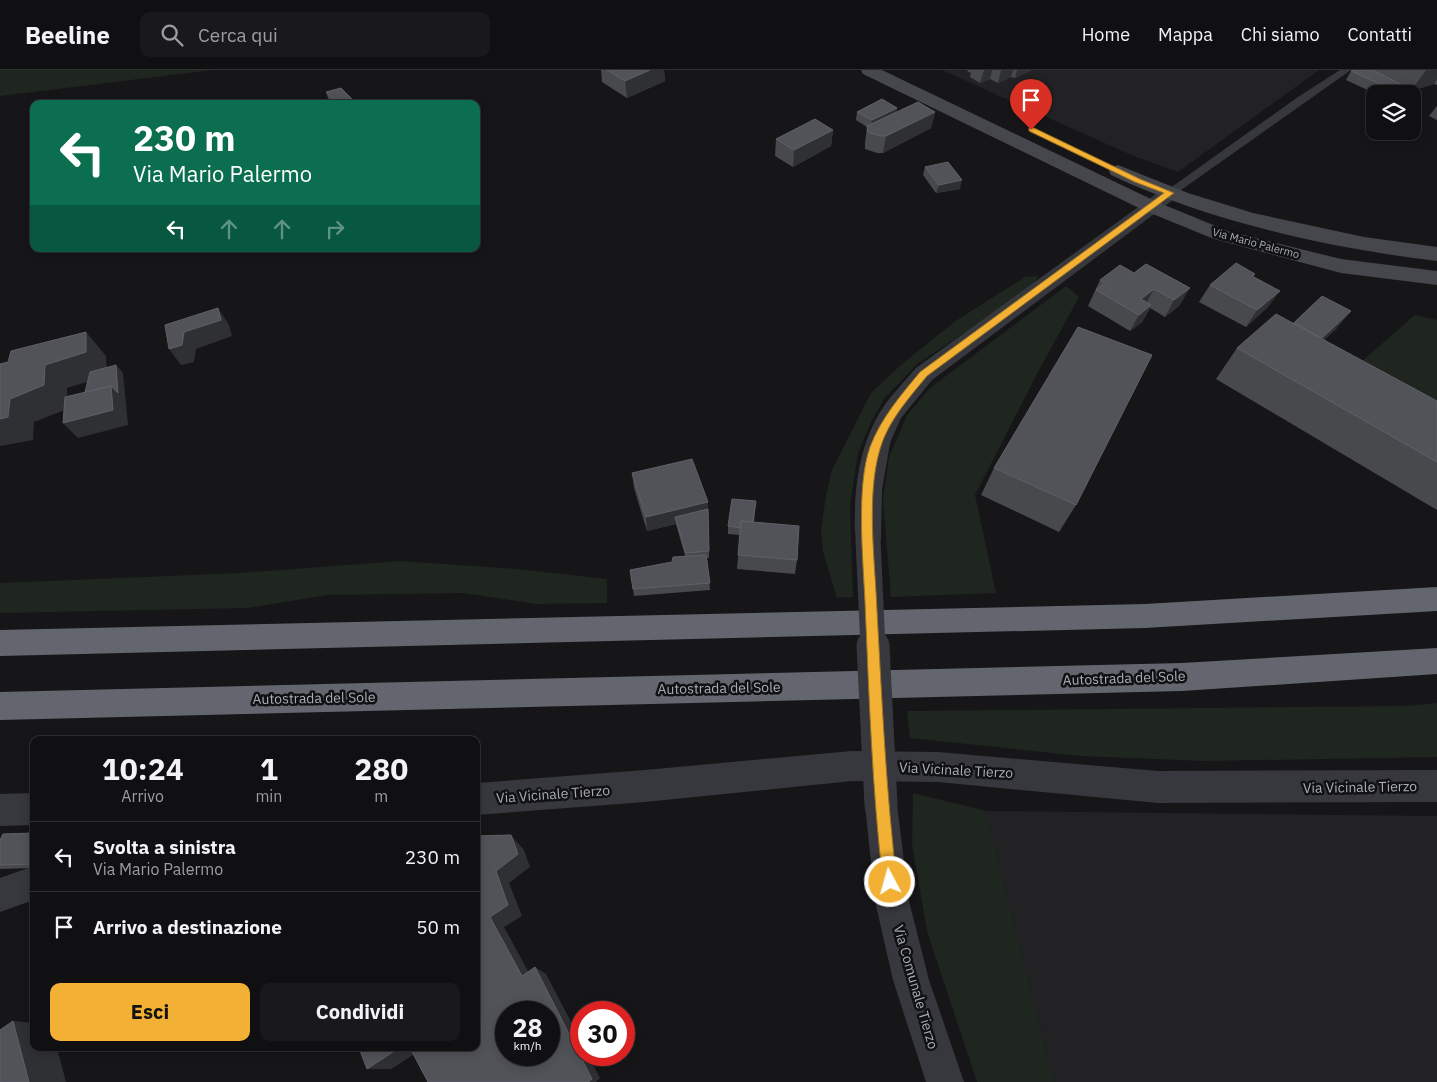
<!DOCTYPE html>
<html lang="it">
<style>
:root{--surface:#101012;--page:#19191b;--text:#f1f3f6;--muted:#9c9d9f;--line:#303032;--accent:#f2b134}
body{margin:0;font-family:"IBM Plex Sans",sans-serif;background:var(--page);color:var(--text);height:100vh;display:flex;flex-direction:column;font-size:19px;white-space:nowrap}
*{box-sizing:border-box;margin:0}
p{font-size:16px;color:var(--muted)}
.icon{flex:none;width:28px;height:28px;fill:none;stroke:currentColor;stroke-width:2;stroke-linecap:round;stroke-linejoin:round}
.map{position:relative;flex:1;overflow:hidden}
.sheet{position:absolute;left:30px;top:666px;width:450px;height:315px;display:flex;flex-direction:column;background:var(--surface);border-radius:10px;box-shadow:0 2px 12px #0003,0 0 0 1px var(--line)}
.sheet>*{flex:none}
.hud{position:absolute;left:30px;top:30px;width:450px;height:152px;border-radius:10px;box-shadow:0 2px 12px #0003,0 0 0 1px var(--line);background:#0b6e4f;color:#fff;overflow:hidden}
.buttons{position:absolute;left:1366px;top:15px;display:grid;gap:10px}
.buttons a{display:grid;place-items:center;width:55px;height:55px;border-radius:10px;background:var(--surface);box-shadow:0 2px 12px #0003,0 0 0 1px var(--line);font-size:25px}
.speed{position:absolute;left:495px;top:931px;display:flex;gap:10px;font-size:25px;font-weight:700;text-align:center}
.speed>*{display:grid;place-content:center;width:65px;height:65px;border-radius:50%;background:var(--surface);box-shadow:0 2px 12px #0003,0 0 0 1px var(--line);line-height:1}
.speed small{font-size:12px;font-weight:400}
.speed .limit{border:8px solid #d22;background:#fff;color:#111}
.pin{position:absolute;display:grid;place-items:center;width:42px;height:42px;color:#fff;margin:-51px -21px;border-radius:50% 50% 50% 0;rotate:-45deg;box-shadow:0 0 5px #0007}
.pin .icon{rotate:45deg}
.me{position:absolute;width:55px;margin:-28px;rotate:354deg;stroke-linejoin:round;filter:drop-shadow(0 0 4px #0008)}
.turn{display:flex;align-items:center;gap:18px;height:105px;padding:0 20px;font-size:22px}
.turn .icon{width:65px;height:65px;stroke-width:2.5}
.turn b{display:block;font-size:35px;line-height:42px}
.lanes{display:flex;align-items:center;height:48px;padding:0 20px;background:#0003;justify-content:center;gap:25px;direction:ltr}
.lanes .off{opacity:.35}
.eta{display:flex;justify-content:space-evenly;align-items:center;height:85px;text-align:center}
.eta b{font-size:30px;font-weight:700;line-height:35px}
.primary-button{display:flex;gap:10px;margin-top:auto;padding:10px 20px}
.primary-button a{flex:1;height:58px;border-radius:10px;background:var(--accent);color:#111;font-size:20px;font-weight:700;line-height:58px;text-align:center}
.primary-button a+a{background:var(--page);color:var(--text)}
ul{padding:0;list-style:none}
li{display:flex;align-items:center;gap:15px;height:70px;padding:0 20px;border-top:1px solid var(--line)}
li div{flex:1}
li b{display:block;font-size:19px}
li em{font-style:normal}
header{display:flex;align-items:center;gap:30px;box-sizing:border-box;height:70px;padding:0 25px;background:var(--surface);border-bottom:1px solid var(--line)}
header strong{font-size:24px}
nav{display:flex;gap:28px;margin-inline-start:auto;font-size:18px}
.search{width:350px;height:45px;background:var(--page);display:flex;align-items:center;gap:12px;box-sizing:border-box;padding:0 18px;border-radius:10px;color:var(--muted);font-size:19px}
.map>svg:first-child{display:block}
</style>
<header>
<strong>Beeline</strong>
<div class="search"><svg class="icon" aria-label="search" viewBox="0 0 24 24"><circle cx="10" cy="10" r="6"/><path d="M15 15l6 6"/></svg>Cerca qui</div>
<nav><a>Home</a><a>Mappa</a><a>Chi siamo</a><a>Contatti</a></nav>
</header>
<div class="map">
<svg width="1437" height="1012" viewBox="0 0 1437 1012">
<rect width="100%" height="100%" fill="#161618"/>
<!-- built -->
<path fill="#222225" d="M942,0H1319L1178,102L1131,85Z
M986,741L1437,746V1012H1054Z"/>
<!-- green -->
<path fill="#1e261f" d="M0,0H213L0,26Z
M1038,206L1033,216L916,295L884,329L871,352L858,383L850,436L853,527L837,528L823,481L821,460L826,426L832,400L871,323L902,294L957,250L1025,207Z
M1066,216L1079,227L1038,302L975,425L996,523L891,527L883,430L889,387L907,345L930,318Z
M1415,245L1437,250V370L1337,313Z
M399,491L516,499L607,509V533L536,534L463,523L328,525L247,538L0,543V513L240,503Z
M1437,633V687L1205,691L1081,686L910,668L907,641L1407,636Z
M913,723L986,741L1054,1012H977L927,861L912,775Z"/>
<g fill="none" stroke-linecap="round" stroke-linejoin="round">
<!-- lane -->
<path fill="#37383d" fill-rule="evenodd" d="M1340,0H1351L1174,125H1166L1165,123L1166,121L1298,27Z"/>
<!-- street -->
<path fill="#37383d" fill-rule="evenodd" d="M1170,117L1177,119L1180,123L1177,127L932,310L901,348L890,373L882,420L881,469L877,477L868,480L859,477C853,465 855,452 855,439C856,402 864,364 886,333C895,321 906,310 916,298L1163,119Z
M852,681L938,682L1158,701L1437,700V732L1158,733L938,712L852,711L645,732L476,745V713L645,700Z
M881,719L892,724L897,735L909,831L929,910L964,1012H926L893,910L875,831L865,735L870,724Z
M34,723V755L0,756V724Z
M34,796V830L0,842V808Z"/>
<!-- secondary -->
<path fill="#45474d" fill-rule="evenodd" d="M861,0H882L1157,132L1228,161L1341,189L1437,201V215L1341,203L1214,169L1143,140L863,4Z
M1118,95L1188,123L1253,143L1364,167L1437,177V191C1328,178 1211,152 1111,105L1109,101L1111,97Z"/>
<!-- highway -->
<path fill="#63666e" fill-rule="evenodd" d="M1437,517V541L1145,558L0,586V560L1145,534Z
M1437,578V604L1182,621L0,650V622L1182,593Z"/>
<!-- street-bridge-far1 -->
<path stroke="#37383d" stroke-width="25" d="M868,469L873,578"/>
<!-- street-bridge -->
<path stroke="#37383d" stroke-width="33" d="M873,576L881,735"/>
</g>
<!-- wall -->
<path fill="#47494d" d="M601,0H664L665,11L627,28L602,12Z
M968,0H1032L1015,8L1011,7L998,13L990,9L980,13L970,7L971,3L967,1Z
M1355,0H1437V15L1434,14L1411,21L1405,18L1402,24H1376L1346,10L1351,1Z
M326,22L357,34H332L329,31Z
M1437,36V50L1429,46Z
M897,38L896,43L935,42L931,58L883,83H877L865,79V73L867,57L856,50L857,42Z
M833,60L831,76L793,97L775,86L776,69Z
M925,97L960,119L936,123L923,105Z
M1146,194L1180,235L1165,247L1150,238L1142,252L1130,261L1088,236L1100,210L1134,203Z
M1255,204L1253,207L1268,237L1246,257L1199,232L1210,215Z
M1322,226L1337,258L1324,270L1437,331V440L1216,309L1237,278L1293,253Z
M994,398L1076,435L1059,462L981,425Z
M632,403L708,432L709,488H707L710,520L634,526L630,500L672,492L685,486L676,454L647,461L634,418Z
M756,431L754,452L797,490L795,504L737,499L740,465L728,464V456Z
M34,763V798L0,799V770Z"/>
<!-- shaded-wall -->
<path fill="#2f3033" d="M650,0H664L665,11L627,28L625,11Z
M984,0H992L990,9L980,13Z
M1001,0H1013L1011,7L998,13Z
M1017,0H1032L1015,8Z
M1426,0H1437V9L1434,14L1411,21Z
M1406,17L1402,24H1394L1395,21Z
M897,38L895,47L870,59L872,50Z
M935,42L931,58L883,83L886,66Z
M833,60L831,76L793,97L794,80Z
M962,110L960,119L936,123L939,115Z
M1190,218L1180,235L1165,247L1174,230Z
M1154,219L1145,236L1141,229Z
M1280,221L1268,237L1246,257L1257,240Z
M1151,235L1142,252L1130,261L1139,245Z
M218,238L229,255L232,266L196,279L194,292L181,295L169,279L184,262Z
M1351,241L1337,258L1309,284L1322,268Z
M86,262L106,286L107,306L67,318V339L34,352L33,370L0,376V349L10,329L45,295Z
M116,295L123,303L128,355L78,368L63,353L111,316Z
M708,432V446L675,447L676,454L647,461L646,447Z
M511,765L524,780L530,797L509,813L522,846L504,857L534,912L522,906L490,847L496,801Z
M535,897L546,904L581,971V985H588L600,1008L596,1012H588Z
M13,951L34,953V978H57L66,1012H29Z
M399,978H424L391,999H367Z"/>
<!-- building -->
<path fill="#525359" stroke="#5f6168" fill-rule="evenodd" d="M607,0H650L625,11Z
M1355,0H1373L1406,17L1395,21L1351,1Z
M341,18L357,34H337L326,22Z
M882,29L897,38L872,50L857,42Z
M918,32L935,42L886,66H880L868,62L867,56Z
M815,49L833,60L794,80L776,69Z
M948,92L962,110L939,115L925,97Z
M1236,193L1255,204L1252,206L1280,221L1257,240L1210,215Z
M1146,194L1190,218L1174,230L1154,219L1141,229L1151,235L1139,245L1096,220L1105,213L1100,210L1120,195L1134,203Z
M1322,226L1351,241L1322,268L1294,253Z
M218,238L221,250L184,262L182,275L169,279L165,255Z
M1276,244L1437,331V392L1237,278Z
M1078,257L1152,285L1076,435L994,398Z
M86,262V282L45,295L44,315L10,329L8,347L0,349V294L8,292L11,281Z
M116,295L118,323L111,316L85,322L90,302Z
M111,316L113,340L63,353L65,327Z
M692,389L708,432L646,447L632,403Z
M732,429L756,431L753,452L741,451V458L728,456Z
M708,439L709,481L686,483L675,447Z
M741,451L799,456L797,490L738,485Z
M706,485L710,513L633,519L630,500L672,492L673,487Z
M34,763V794L0,795V770L3,764Z
M511,765L518,784L496,801L508,835L490,847L522,906L535,897L592,1009L588,1012H428L410,978H476V766ZM506,942H549V985H506Z
M13,951L29,1012H0V960Z
M359,978H399L367,999Z"/>
<!-- route -->
<path fill="#f2b134" stroke="#9d7322" d="M1029,58H1034L1140,109L1174,123L927,306C909,328 888,351 880,379C866,426 875,491 877,541C882,631 886,722 897,812L895,817L890,819L885,817L883,812C872,719 869,625 865,532C863,489 856,416 870,377C881,348 901,325 920,302L1164,123L1135,112L1029,61Z"/>
<g text-anchor="middle" dominant-baseline="central" stroke-width="5" stroke-linejoin="round" paint-order="stroke">
<!-- far-street labels -->
<g font-size="11" fill="#a8adb8" stroke="#111113">
<text transform="translate(1256 173) rotate(15)">Via Mario Palermo</text>
</g>
<!-- street labels -->
<g font-size="14" fill="#a8adb8" stroke="#111113">
<text transform="translate(1124 608) rotate(-2)">Autostrada del Sole</text>
<text transform="translate(719 618) rotate(-1)">Autostrada del Sole</text>
<text transform="translate(314 628) rotate(-1)">Autostrada del Sole</text>
<text transform="translate(956 700) rotate(3)">Via Vicinale Tierzo</text>
<text transform="translate(1360 717) rotate(-1)">Via Vicinale Tierzo</text>
<text transform="translate(553 724) rotate(-4)">Via Vicinale Tierzo</text>
<text transform="translate(916 917) rotate(74)">Via Comunale Tierzo</text>
</g>
</g>
</svg>
<div class="buttons">
<a><svg class="icon" aria-label="layers" viewBox="0 0 24 24"><path d="M12 4l9 5-9 5-9-5zM3 14l9 5 9-5"/></svg></a>
</div>
<div class="speed"><div>28<small>km/h</small></div><div class="limit">30</div></div>
<div class="pin" style="left:1031px;top:60px;background:#d93025"><svg class="icon" aria-label="arrive" viewBox="0 0 24 24"><path d="M6 21V4h12l-3 4 3 4H6"/></svg></div>
<svg class="me" style="left:890px;top:812px" viewBox="-20 -20 40 40"><circle r="17" fill="#f2b134" stroke="#fff" stroke-width="3"/><path d="M0-11L8 9 0 5-8 9z" fill="#fff"/></svg>
<div class="hud">
<div class="turn"><svg class="icon" aria-label="left" viewBox="0 0 24 24"><path d="M17 20v-9H6M10 6l-5 5 5 5"/></svg><div><b>230 m</b>Via Mario Palermo</div></div>
<div class="lanes"><svg class="icon" aria-label="left" viewBox="0 0 24 24"><path d="M17 20v-9H6M10 6l-5 5 5 5"/></svg><svg class="icon off" aria-label="ahead" viewBox="0 0 24 24"><path d="M12 20V5M6 11l6-6 6 6"/></svg><svg class="icon off" aria-label="ahead" viewBox="0 0 24 24"><path d="M12 20V5M6 11l6-6 6 6"/></svg><svg class="icon off" aria-label="right" viewBox="0 0 24 24"><path d="M7 20v-9h11M14 6l5 5-5 5"/></svg></div>
</div>
<section class="sheet">
<div class="eta">
<div><b>10:24</b><p>Arrivo</p></div>
<div><b>1</b><p>min</p></div>
<div><b>280</b><p>m</p></div>
</div>
<ul>
<li><svg class="icon" aria-label="left" viewBox="0 0 24 24"><path d="M17 20v-9H6M10 6l-5 5 5 5"/></svg><div><b>Svolta a sinistra</b><p>Via Mario Palermo</p></div><em>230 m</em></li>
<li><svg class="icon" aria-label="arrive" viewBox="0 0 24 24"><path d="M6 21V4h12l-3 4 3 4H6"/></svg><div><b>Arrivo a destinazione</b></div><em>50 m</em></li>
</ul>
<div class="primary-button"><a>Esci</a><a>Condividi</a></div>
</section>
</div>
